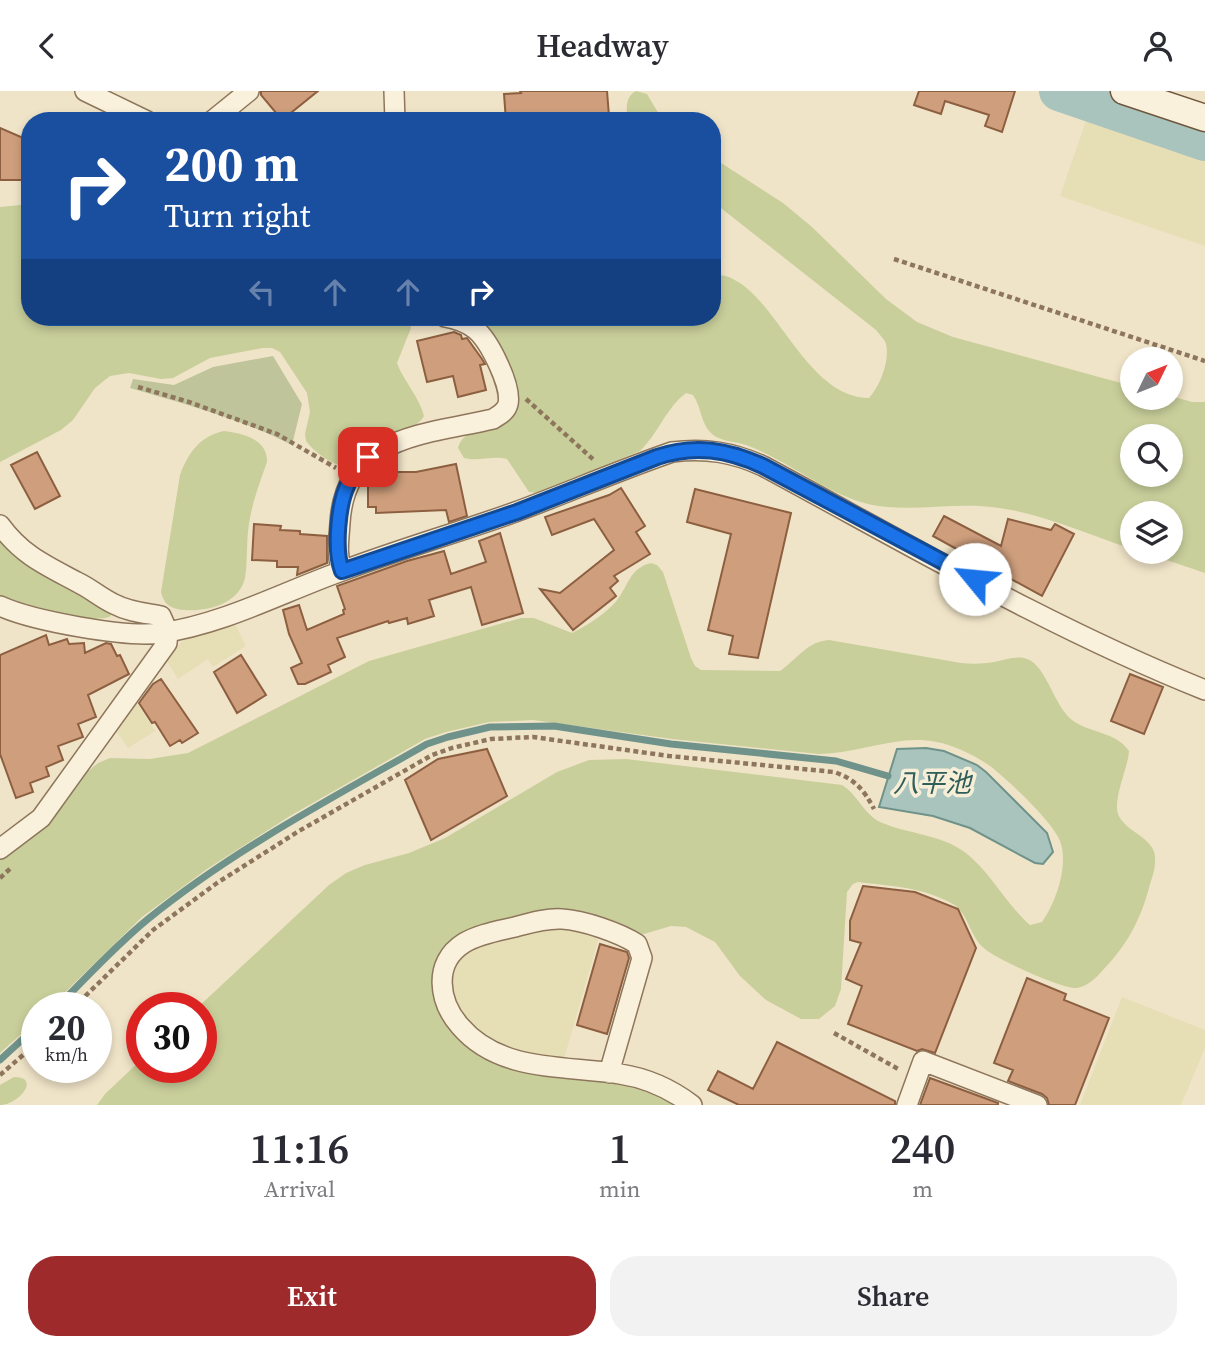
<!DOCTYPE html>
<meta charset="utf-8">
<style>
:root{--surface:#fff;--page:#f2f2f3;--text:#2b2b33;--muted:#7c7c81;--accent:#9e2a2b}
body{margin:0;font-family:"Source Serif 4","Noto Sans JP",serif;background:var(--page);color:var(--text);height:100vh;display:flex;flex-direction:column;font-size:26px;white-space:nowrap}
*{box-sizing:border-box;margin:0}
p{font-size:23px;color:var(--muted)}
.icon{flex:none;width:38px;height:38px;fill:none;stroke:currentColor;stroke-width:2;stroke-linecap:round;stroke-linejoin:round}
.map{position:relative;height:1014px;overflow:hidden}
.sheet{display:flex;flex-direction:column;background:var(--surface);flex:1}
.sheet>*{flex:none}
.banner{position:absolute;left:21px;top:21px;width:700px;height:214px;border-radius:28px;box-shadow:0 4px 10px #0003;background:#1a4fa0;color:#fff;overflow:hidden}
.needle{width:46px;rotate:47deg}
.controls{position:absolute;left:1120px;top:256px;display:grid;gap:14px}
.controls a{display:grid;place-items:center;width:63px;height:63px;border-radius:50%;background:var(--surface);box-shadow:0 4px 10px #0003;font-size:35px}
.speed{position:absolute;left:21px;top:901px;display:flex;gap:14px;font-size:35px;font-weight:700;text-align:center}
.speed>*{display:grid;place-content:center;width:91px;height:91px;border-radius:50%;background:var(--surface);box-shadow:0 4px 10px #0003;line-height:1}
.speed small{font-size:18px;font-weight:400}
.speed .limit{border:10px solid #d22;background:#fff;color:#111}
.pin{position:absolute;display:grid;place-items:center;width:60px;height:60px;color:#fff;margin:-30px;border-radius:14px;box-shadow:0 4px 10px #0006}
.me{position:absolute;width:77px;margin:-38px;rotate:298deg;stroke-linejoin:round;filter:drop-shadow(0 0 5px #0008)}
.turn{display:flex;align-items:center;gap:24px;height:147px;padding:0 28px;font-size:32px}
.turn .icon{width:91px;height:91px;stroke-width:2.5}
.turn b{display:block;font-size:49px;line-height:60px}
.lanes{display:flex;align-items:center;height:66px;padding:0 28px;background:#0003;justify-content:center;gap:35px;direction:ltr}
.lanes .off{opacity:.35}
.eta{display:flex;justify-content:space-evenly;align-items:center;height:119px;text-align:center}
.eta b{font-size:42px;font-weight:600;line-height:49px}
.cta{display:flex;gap:14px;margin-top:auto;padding:14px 28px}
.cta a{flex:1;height:80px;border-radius:28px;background:var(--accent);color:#fff;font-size:28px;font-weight:600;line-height:80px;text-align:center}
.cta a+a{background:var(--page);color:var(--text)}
header{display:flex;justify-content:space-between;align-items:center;height:91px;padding:0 28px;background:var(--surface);font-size:32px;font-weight:600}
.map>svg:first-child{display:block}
</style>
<header><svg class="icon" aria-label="back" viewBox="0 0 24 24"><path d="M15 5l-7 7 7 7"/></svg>Headway<svg class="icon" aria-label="person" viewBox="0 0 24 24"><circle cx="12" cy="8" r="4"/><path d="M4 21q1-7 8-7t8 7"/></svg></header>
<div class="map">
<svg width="1205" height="1014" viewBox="0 0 1205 1014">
<rect width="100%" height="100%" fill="#f0e4c8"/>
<!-- farmland -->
<path fill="#e6deb5" d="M1089,21L1205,61V155L1060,105Z
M235,533L246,555L213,576L208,568L178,588L167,570L182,550Z
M137,612L155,640L128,657L116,640Z
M561,836L575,838L599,846L564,968L523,963L492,951L467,930L451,905L452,880L458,869L467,860L481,854L547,837Z
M1122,906L1205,939V957L1181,1014H1080Z"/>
<!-- green -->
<path fill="#c9cf9b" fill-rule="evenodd" d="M636,0L647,3L663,30H628C626,19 625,5 636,0Z
M712,66L783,112L812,136L886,208L917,231L953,246L1132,295V306L1171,305L1192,311H1205V482L1140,460H1171V422H1132V458C1089,444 1044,423 999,417C962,411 925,419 887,416C835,412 795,372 746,354C735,350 720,351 711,342C701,333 701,315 693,304L686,302C666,317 658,343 640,360L537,402L529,401L507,368C493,364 479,371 464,367L458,357C463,337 491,334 509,328L475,226H712V184C770,179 799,307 869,307C880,295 890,270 886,253C885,249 879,243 876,239L712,110ZM1132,345H1171V383H1132Z
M30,113V226H410L411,237L397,272C404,291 419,305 424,325C413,343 391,340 375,351C363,358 355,371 344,376C330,372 314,361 306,350L305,343L310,321L307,302L280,261L272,257H263L210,267L173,287L161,288L129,282L110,285L95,297L73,329L61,339L0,371V116Z
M224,340C242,342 268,348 267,371C260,391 252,412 249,433C246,450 248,469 245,487C239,513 207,521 184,519C171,518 164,514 161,501L180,384C188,362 200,345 224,340Z
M0,442L111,519V525C95,535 18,512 0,504Z
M651,472L657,474L663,481L691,567L695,575L701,579L780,580C797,568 808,550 829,549L961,572C972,573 983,573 994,571C1005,569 1016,564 1027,568C1046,574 1054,615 1072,629C1089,642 1117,641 1129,660C1128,677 1113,707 1118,723C1126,743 1158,746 1155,771C1155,780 1151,789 1149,797C1140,830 1127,854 1103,879C1096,887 1088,895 1077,897C1064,899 996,868 985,858C969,846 969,821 951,812C922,796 890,795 858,791L853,793L847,801L841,898L835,915L819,928H801L766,909L740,885L715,851L686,836L671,835L644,843L492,833L433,892L435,909L442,925L483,966L501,974L519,980L617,991L651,1000L678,1014H97L105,1003L142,968V976H201V917H197L329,794L346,782L365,774L409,762L445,747L557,681L589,669L626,668L842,694C858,704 863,722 880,731C907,743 941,743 966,762C991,782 1006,813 1030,834L1042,831C1056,811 1069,774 1060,750C1053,731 1007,688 990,675C976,665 954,654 936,651C898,643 858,663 819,663L672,648L533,629L489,631L446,641L425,648L290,725L207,778L142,826L49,917H37V929L0,962V769L48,734L87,681L98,672L110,667L150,668L188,662L369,570L521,527H534L572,542C588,534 607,522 618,508C629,493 630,477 651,472Z
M14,986C42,986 18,1014 0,1014V994Z"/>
<!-- cemetery -->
<path fill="#bfc49a" d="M273,265L302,313L292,354C242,328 184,313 130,297L133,288L174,294L213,276Z"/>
<!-- water -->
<path fill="#a9c4bc" stroke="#6f938a" stroke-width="2" d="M926,657L944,660L977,674L986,681L1047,742L1053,761L1043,773L1035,772L970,737L933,725L879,716L897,658Z"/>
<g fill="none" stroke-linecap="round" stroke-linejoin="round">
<!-- stream -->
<path stroke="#6f938a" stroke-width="7" d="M56,917C86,887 115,855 148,828C233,759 332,707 427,653L448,646L490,636L554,635L671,653L836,670L888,685
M0,969L37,935"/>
<!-- river -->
<path stroke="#a9c4bc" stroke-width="40" d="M1059,0L1205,50"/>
</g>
<!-- building -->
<path fill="#cf9f7d" stroke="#8d5f41" stroke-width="2" d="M261,0H318L282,29L261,4Z
M520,0H607L609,25L548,30H506L504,3L521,2Z
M919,0H1015L1002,41L985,35L989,24L945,10L941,23L914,14Z
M0,37L30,50V89H0Z
M454,241L461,244L462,248L467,247L482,268L485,273L480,274L486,299L458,306L453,285L427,291L417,250Z
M37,361L60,405L35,418L11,374Z
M456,373L467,425L449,431L446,419L376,422V416H368V387L373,381H416Z
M621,397L645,435L636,441L650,463L614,485L618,490L610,497L616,505L573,539L540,498L560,502L614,459L594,428L552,444L545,426L609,404Z
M695,398L791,422L758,567L729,563L733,545L708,539L731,443L687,431Z
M944,425L1001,455L1008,428L1051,439L1055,433L1074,443L1042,505L933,445Z
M254,433L281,435L280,439L300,440V443L327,445V472L297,484L298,476H277V470L252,469Z
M500,442L523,522L482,534L471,496L429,509L434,525L408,533L407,527L389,532L388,530L337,547L345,566L328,574L331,581L305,593H298L291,577L302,572L289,543L283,519L299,514L307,539L344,523L343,519L345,518L337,495L407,470L444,460L451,483L486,471L479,450Z
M46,544L49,554L67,548L69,553L84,552L85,562L106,552L111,553L117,565L120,564L129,583L88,604L96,626L78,633L83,646L58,655L63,669L46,676L49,685L30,692L33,701L16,707L0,663V564Z
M241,564L266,604L237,622L214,581Z
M1130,583L1163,596L1144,643L1111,630Z
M161,588L198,642L182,652L180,649L170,655L155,631L152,632L139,612L153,593Z
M487,658L507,705L431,749L405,689L438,668Z
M863,795L915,801L958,818L976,857L935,962L922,958L917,960L848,933L862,895L846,888L861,852L850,849V830Z
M600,853L627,861L629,867L607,943L577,934Z
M1027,887L1066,903L1064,909L1109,927L1075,1014H1049L1047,1007L1042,1003L1008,990L1013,979L994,972Z
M777,951L895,1010V1014H739L708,999L718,980L753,998Z
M930,987L998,1012V1014H920Z"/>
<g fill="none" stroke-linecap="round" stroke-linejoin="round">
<defs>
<path id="street" d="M85,0L147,30
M394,0L395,30
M212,30L249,0
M0,434C22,464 45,474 77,491C90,497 101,507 114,513C129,521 145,522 161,525L168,541L167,552L41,727L0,758
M342,480C336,464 339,448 340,432C345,344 425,344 493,328C499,324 506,321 508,313C512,295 489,249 475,238C466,231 456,228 445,226
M0,515C33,530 126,547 161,542C224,533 283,501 342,480C400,458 460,441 518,420C569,401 620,379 672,361C706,357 732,361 763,375C908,453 1052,538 1205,599
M609,982L642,867L637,853C620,842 583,829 562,828C546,827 530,832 515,836C498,840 479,843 464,852C432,872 439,911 460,935C500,982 565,974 620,983C646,987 671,998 692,1014
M907,1014L923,970L1037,1014"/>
<path id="secondary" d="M1124,0L1205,27"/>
</defs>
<!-- street casing -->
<use href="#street" stroke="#8d765c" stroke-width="22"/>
<!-- secondary casing -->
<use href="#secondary" stroke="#6f573f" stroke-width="29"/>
<!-- path -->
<path stroke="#8d765c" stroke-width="4.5" stroke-dasharray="5 3.5" stroke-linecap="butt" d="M894,168L1205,270
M138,296L189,311L277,343L336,377
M526,308L595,370
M0,787L12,776
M73,917L153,839L217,792L299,740L432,664L452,657L491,648L533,646L669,665L834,681C855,688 864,699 874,718
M834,942L900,979
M0,984L37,952"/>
<!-- street -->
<use href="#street" stroke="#faf1dc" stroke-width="19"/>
<!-- secondary -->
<use href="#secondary" stroke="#faf1dc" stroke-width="26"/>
</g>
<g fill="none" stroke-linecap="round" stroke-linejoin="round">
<defs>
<path id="route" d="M368,366C360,374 353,382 348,393C338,413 334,459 342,480L517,421L657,366C695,353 728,359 763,375L975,488"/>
</defs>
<!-- route casing -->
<use href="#route" stroke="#114b97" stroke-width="18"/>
<!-- route -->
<use href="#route" stroke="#1a73e8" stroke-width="12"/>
</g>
<g text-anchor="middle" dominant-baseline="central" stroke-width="7" stroke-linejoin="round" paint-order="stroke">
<!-- water labels -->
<g font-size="26" font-style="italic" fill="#2f5d5a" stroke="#f7eed8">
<text x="932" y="692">八平池</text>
</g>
</g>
</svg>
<div class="controls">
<a><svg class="needle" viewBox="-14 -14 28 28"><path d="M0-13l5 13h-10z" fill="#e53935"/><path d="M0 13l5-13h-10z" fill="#7c7c81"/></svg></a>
<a><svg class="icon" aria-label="search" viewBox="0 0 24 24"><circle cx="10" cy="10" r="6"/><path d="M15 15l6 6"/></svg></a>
<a><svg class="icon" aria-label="layers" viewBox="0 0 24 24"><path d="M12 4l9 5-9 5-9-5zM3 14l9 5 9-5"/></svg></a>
</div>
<div class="speed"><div>20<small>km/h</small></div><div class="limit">30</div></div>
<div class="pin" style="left:368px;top:366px;background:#d93025"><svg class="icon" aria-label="arrive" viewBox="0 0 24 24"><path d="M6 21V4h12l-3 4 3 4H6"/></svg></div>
<svg class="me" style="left:975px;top:488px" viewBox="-20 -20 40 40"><circle r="19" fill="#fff"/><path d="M0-13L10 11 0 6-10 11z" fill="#1a73e8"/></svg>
<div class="banner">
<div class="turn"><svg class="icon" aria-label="right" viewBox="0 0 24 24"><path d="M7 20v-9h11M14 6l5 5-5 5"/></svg><div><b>200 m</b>Turn right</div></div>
<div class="lanes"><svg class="icon off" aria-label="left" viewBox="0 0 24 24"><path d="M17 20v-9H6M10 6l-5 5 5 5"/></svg><svg class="icon off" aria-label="ahead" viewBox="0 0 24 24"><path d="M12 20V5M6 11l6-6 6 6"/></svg><svg class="icon off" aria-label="ahead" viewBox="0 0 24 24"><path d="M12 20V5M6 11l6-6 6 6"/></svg><svg class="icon" aria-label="right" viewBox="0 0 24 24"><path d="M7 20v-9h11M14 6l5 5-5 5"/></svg></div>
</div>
</div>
<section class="sheet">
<div class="eta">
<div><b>11:16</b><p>Arrival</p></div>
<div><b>1</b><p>min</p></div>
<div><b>240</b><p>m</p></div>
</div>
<div class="cta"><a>Exit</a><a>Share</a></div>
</section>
